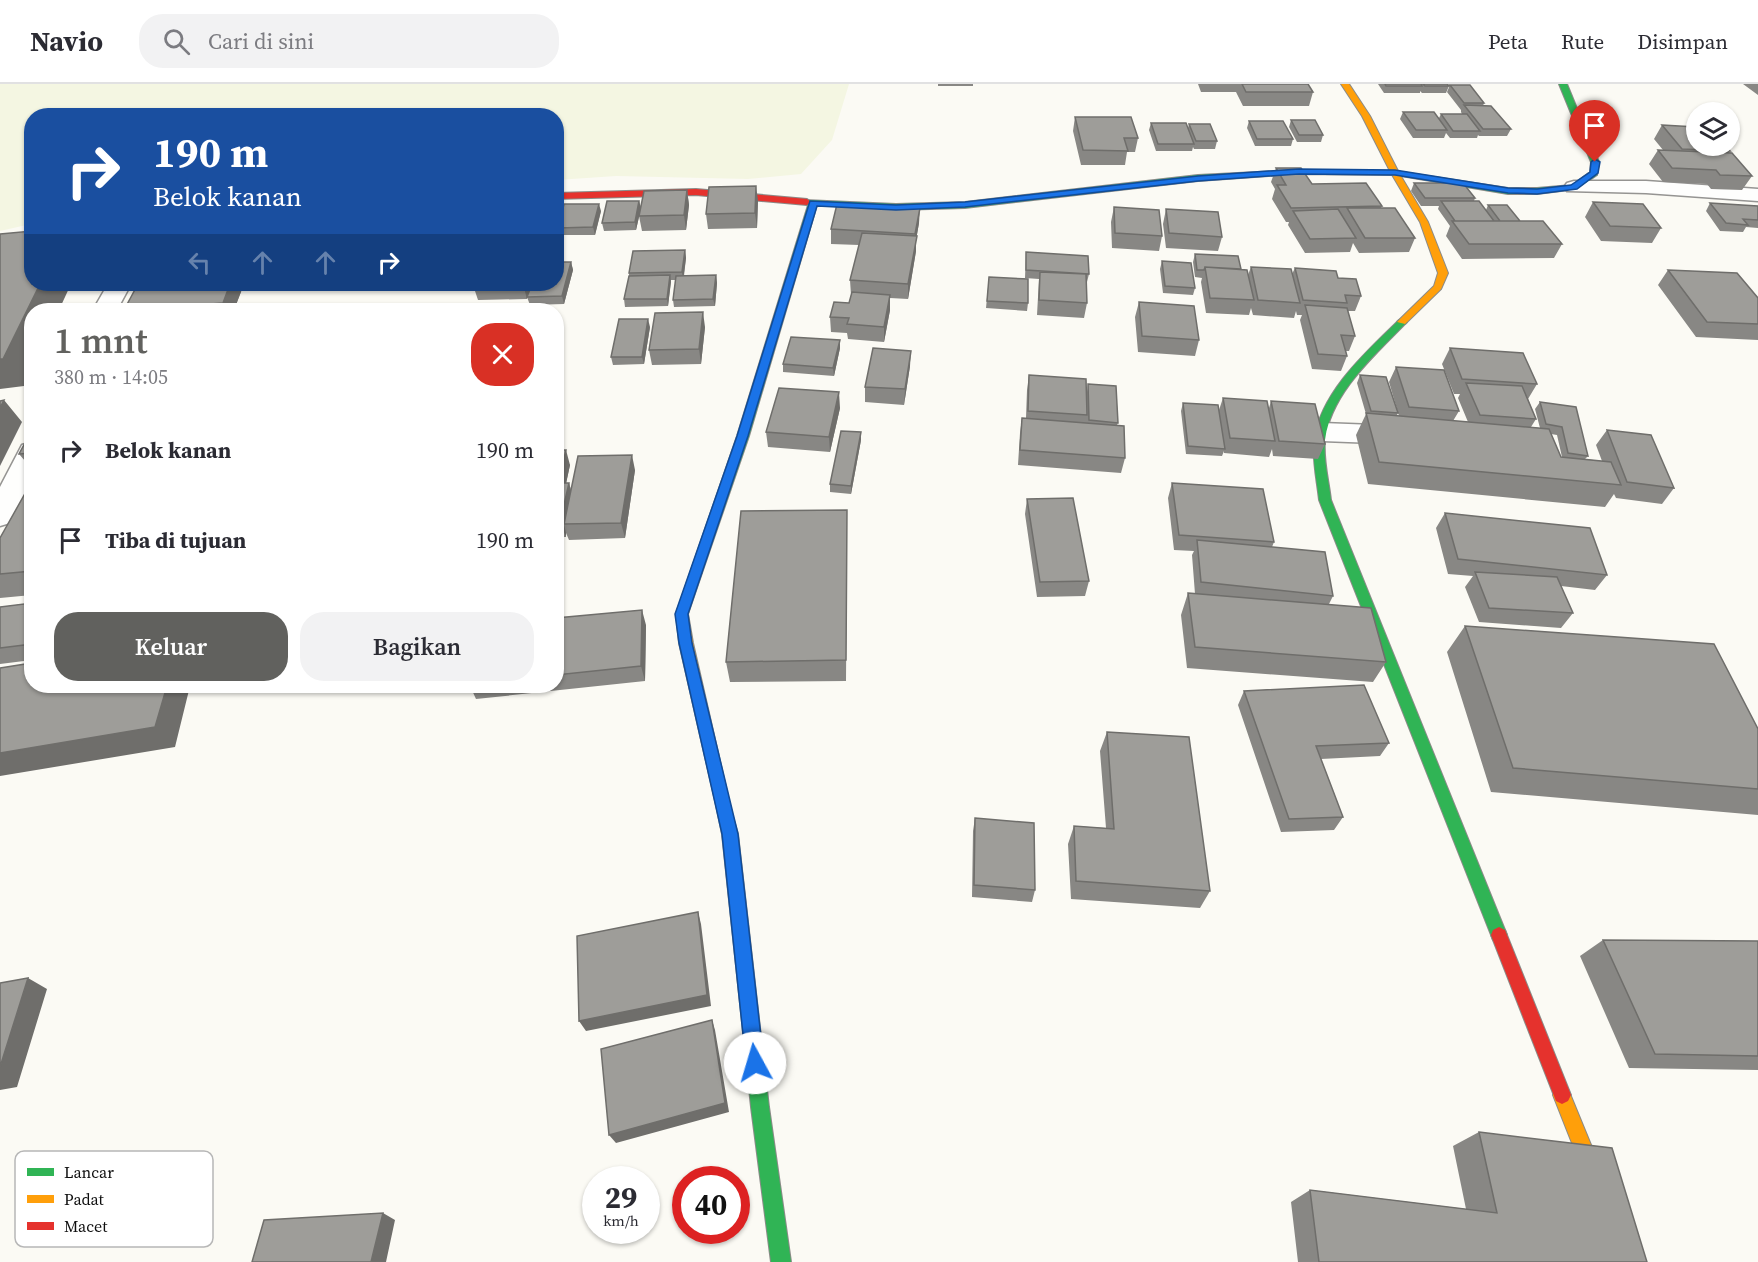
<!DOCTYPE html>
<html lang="id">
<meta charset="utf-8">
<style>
:root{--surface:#fff;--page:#f2f2f3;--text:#2b2b33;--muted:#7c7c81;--line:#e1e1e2;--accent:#61615e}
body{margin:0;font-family:"Source Serif 4",serif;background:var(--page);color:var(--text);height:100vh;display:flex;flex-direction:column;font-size:22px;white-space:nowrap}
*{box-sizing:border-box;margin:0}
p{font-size:20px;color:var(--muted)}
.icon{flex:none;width:33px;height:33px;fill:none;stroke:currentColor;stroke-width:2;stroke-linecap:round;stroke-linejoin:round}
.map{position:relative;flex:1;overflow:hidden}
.drawer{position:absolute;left:24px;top:219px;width:540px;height:390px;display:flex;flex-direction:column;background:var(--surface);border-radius:24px;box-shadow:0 2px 4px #0004}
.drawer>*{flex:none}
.hud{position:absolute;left:24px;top:24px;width:540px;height:183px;border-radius:24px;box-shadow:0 2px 4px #0004;background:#1a4fa0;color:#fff;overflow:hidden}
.controls{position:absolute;left:1686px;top:18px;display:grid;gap:12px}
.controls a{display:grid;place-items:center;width:54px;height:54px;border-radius:50%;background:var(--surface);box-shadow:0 2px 4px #0004;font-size:30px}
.speed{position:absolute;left:582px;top:1082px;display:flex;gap:12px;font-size:30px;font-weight:700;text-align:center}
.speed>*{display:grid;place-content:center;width:78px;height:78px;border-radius:50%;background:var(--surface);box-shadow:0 2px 4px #0004;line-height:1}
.speed small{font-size:15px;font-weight:400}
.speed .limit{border:9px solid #d22;background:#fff;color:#111}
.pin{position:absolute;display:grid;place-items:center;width:51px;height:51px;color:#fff;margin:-62px -26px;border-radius:50% 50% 50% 0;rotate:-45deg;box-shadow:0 0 6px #0007}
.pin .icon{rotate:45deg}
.me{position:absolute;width:66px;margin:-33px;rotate:354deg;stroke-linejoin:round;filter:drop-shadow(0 0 4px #0008)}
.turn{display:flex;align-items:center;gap:21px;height:126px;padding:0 30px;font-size:27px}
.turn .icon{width:78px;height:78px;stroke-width:2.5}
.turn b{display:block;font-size:42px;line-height:51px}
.lanes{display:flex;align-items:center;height:57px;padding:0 30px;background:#0003;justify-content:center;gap:30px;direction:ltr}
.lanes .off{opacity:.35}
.round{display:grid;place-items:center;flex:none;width:63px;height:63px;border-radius:24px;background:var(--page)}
.headline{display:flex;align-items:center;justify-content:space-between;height:102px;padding:0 30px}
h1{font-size:36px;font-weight:600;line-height:45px;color:var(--accent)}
.action{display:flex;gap:12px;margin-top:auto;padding:12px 30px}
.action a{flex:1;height:69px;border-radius:24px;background:var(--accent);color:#fff;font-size:24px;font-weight:600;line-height:69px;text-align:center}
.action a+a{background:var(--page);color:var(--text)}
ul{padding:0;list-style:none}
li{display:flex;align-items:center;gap:18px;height:90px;padding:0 30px}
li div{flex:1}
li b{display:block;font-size:22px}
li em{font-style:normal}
header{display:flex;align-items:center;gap:36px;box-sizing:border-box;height:84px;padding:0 30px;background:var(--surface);border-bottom:2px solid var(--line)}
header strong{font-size:28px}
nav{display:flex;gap:33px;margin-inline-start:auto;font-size:21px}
.search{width:420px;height:54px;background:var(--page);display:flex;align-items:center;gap:15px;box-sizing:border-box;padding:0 21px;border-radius:24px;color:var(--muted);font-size:22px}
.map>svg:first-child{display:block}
</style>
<header>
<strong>Navio</strong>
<div class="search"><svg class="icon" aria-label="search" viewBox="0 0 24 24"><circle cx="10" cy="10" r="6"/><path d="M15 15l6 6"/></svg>Cari di sini</div>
<nav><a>Peta</a><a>Rute</a><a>Disimpan</a></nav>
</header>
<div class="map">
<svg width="1758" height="1178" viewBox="0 0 1758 1178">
<rect width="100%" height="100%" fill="#fbfaf4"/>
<!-- farmland -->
<path fill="#f4f6e2" d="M0,0H849L832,56L801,90L748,95L616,92L557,96L556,32H32L31,140L0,147Z"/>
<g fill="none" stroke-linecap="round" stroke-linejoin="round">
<defs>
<path id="street" d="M1574,97H1646L1758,105V117L1646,109L1567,107L1564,103L1567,99Z
M108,200H131L117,226H93Z
M1322,339L1401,342L1411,345L1414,351L1411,357L1401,360L1322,357L1313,354L1309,348L1313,342Z
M32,358V397L10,439L0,442V403L22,361Z"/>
<path id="fast" d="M1559,0H1567L1599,78L1597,91L1577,105L1537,110H1508L1395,91L1299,90L1198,97L965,124L896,126L817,121L749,352L702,489L696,494L690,489L737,352L808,121L804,120V116L896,120L965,118L1198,91L1299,86L1395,87L1508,104H1537L1572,101L1590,88L1591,78Z
M1402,235L1407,238L1405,240C1374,272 1331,309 1325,356C1323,376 1329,397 1331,416L1507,851L1505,856L1499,859L1493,856L1491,851L1319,416C1317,397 1312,376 1314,356C1321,308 1366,268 1399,236Z
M723,715L728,716L738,750L769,1023L791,1178H771L751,1023L722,750L716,721L718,716Z"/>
<path id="slow" d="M1341,0H1349L1370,32L1399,89L1428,138L1448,189L1441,205L1405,240L1397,238L1434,202L1438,189L1420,138L1391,89L1362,32Z
M696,484L702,489L688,530L693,559L730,721L728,726L723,727L718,726L716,721L679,559L676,530L690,489Z
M1562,1002L1568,1005L1639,1178H1619L1553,1011L1556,1005Z"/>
<path id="jam" d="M696,105L807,115L811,118L807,121L696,111L556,115V109Z
M1499,843L1505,846L1571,1011L1568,1017L1562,1020L1556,1017L1491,851L1493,846Z"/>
</defs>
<!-- street casing -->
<use href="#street" stroke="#959492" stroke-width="3"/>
<!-- fast casing -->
<use href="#fast" stroke="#8b8b88" stroke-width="2"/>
<!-- slow casing -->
<use href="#slow" stroke="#8b8b88" stroke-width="2"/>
<!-- jam casing -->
<use href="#jam" stroke="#8b8b88" stroke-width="2"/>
<!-- street -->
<use href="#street" fill="#fefefd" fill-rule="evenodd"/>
<!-- fast -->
<use href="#fast" fill="#30b455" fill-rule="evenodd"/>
<!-- slow -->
<use href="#slow" fill="#ff9f0a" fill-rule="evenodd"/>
<!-- jam -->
<use href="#jam" fill="#e5322d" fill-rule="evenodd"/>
</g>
<!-- wall -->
<path fill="#888784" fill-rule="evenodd" d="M938,0H973V2H938Z
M1198,0H1308L1313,8L1309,22H1243L1236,8H1201Z
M1378,0H1447L1449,2L1446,9H1422L1420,7V9H1384Z
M1743,0H1758V11Z
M1450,1L1484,19L1483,22L1511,45L1507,52H1479L1478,51L1477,54H1450L1446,49L1444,54H1413L1400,35L1403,28L1439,34L1441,30H1462L1461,28V26L1447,8Z
M1075,33L1138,54L1135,68H1127L1125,81H1081L1073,47Z
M1291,36L1323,51L1321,58H1297L1289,43Z
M1249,37L1293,55L1291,62H1255L1247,44Z
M1151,39L1188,44L1189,40L1217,57L1215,65H1194L1193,63L1192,67H1156L1149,46Z
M1662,41L1730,67L1728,69L1752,92L1742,106L1711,105L1707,100L1663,98L1649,80L1658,66H1663L1654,55Z
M1276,84L1312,100L1382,122L1381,124L1415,154L1409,168L1359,169L1353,159L1350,168L1305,169L1288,141L1289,138H1286L1272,115L1275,105L1271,98Z
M1414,99L1475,114L1474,117L1486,126L1488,121L1562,160L1554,174L1462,175L1446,152L1450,142L1438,125L1439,122H1421L1411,107Z
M687,106L689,121L686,146L642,147L639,132Z
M758,116L757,144L708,145L706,130Z
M639,117L641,124L636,146L604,147L602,139Z
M1593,118L1661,144L1652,159L1601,157L1585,133Z
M1710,119L1758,122V144L1746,143L1743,148L1720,147L1706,127Z
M1114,123L1162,152L1159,167L1112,164L1111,138Z
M1166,125L1222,153L1218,167L1166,164L1163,140Z
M601,127L595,151H560L558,144Z
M919,139L916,156V167L908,215L890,214V226L884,258L848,255L847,249L831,248L830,233L849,219L851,211L850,196L859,161L831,160V145Z
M685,166L686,174L684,192L716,191L717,199L715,222L674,223L673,216L676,196H671L668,222L625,223L624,215L629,192V189Z
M1026,168L1089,190L1087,198H1086L1087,219L1084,234L1037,231L1039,195L1025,194Z
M1195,170L1241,185L1248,191L1251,183L1292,190L1295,184L1338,194L1361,212L1355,227H1348L1355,252L1349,267H1346L1347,272L1341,287L1312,285L1300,236L1302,231H1297L1296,227L1294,234L1253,231L1251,224L1249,231L1206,229L1201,198L1202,194L1195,193L1193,178Z
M1162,177L1195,204L1193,211L1163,209L1160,185Z
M571,178L573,186L564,220L530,221L527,213V215L478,216L473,201Z
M1668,186L1758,214V256L1696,253L1658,201Z
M989,193L1028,219L1027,227L986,224Z
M138,200H244L234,226H124Z
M1139,218L1199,256L1195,272L1138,268L1135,233Z
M650,243L644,280L613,281L611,273Z
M705,243L701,280L652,281L649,266Z
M840,264L834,292L783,288V280Z
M1450,264L1537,300L1528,315L1536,335L1531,343L1540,344L1535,325L1540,318L1588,372L1585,375L1602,377L1596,361L1607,346L1674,404L1662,420L1616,414L1614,410L1605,423L1368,400L1356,351L1366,330L1357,299L1360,291L1398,329L1397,331L1399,332L1389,298L1396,283L1459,327L1453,337L1468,338L1458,314L1460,310H1454L1442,280ZM1551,350L1557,351L1562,373H1561Z
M910,282L904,321L865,318V303Z
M1029,291L1087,308L1088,300L1118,339L1117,341L1125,374L1121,389L1018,381L1020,349L1022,334H1026L1027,306Z
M1223,314L1269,324L1271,317L1325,360L1318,375L1273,372L1272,365L1269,373L1224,369V367L1222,372L1186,370L1181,327L1183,319L1219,326Z
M840,324L830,368L768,363L766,348Z
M861,356L851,410L830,408V400Z
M556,366L570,381L566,399H569L571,406L635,386L625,454L569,456L566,449V453H556Z
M32,369V385L19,370Z
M32,397V511L0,514V454Z
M1172,399L1274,458L1272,463L1333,512L1329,520L1386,578L1373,598L1187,584L1181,531L1188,509L1195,510L1192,471L1194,467L1174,466L1168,414Z
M1027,415L1089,497L1085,512L1037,513L1025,430Z
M847,426V448L846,597L730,598L726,578Z
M1445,429L1607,491L1595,506L1561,502L1573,529L1561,544L1479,538L1465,503L1473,492L1448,490L1436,444Z
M32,519V576L0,580V523Z
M556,534L646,541L645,597L476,615L470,602H556Z
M1465,542L1758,645V731L1491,708L1447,568Z
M1244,607L1389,659L1380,672L1321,675L1343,733L1334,746L1281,748L1238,621Z
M1107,648L1210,807L1200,824L1071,815L1068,760L1074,742L1106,744L1100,667Z
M975,734L1035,806L1032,818L972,813L973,747Z
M1603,856L1758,857V986L1629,984L1580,872Z
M1479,1048L1647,1178H1298L1291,1118L1310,1106L1466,1125L1453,1062Z"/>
<!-- shaded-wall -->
<path fill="#6f6e6b" d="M756,102L758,116L757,144L755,129Z
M687,106L689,121L686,146L684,131Z
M639,117L641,124L636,146L635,138Z
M599,120L601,127L595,151L593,143Z
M920,124L919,139L916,156V167L908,215V200L915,161V150Z
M685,166L686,174L683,196L682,188Z
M571,178L573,186L564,220L562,212Z
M670,191L671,198L668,222L667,215Z
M716,191L717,199L715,222L713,215Z
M40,200H71L59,226H32V287L24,302L0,305V275Z
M230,200H244L234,226H227L223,219Z
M523,200H532L527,215Z
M890,211V226L884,258V243Z
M218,221L221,226H216Z
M703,228L705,243L701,280L699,265Z
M648,235L650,243L644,280L642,273Z
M840,256V264L834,292L833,284Z
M911,267L910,282L904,321L905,305Z
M839,308L840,324L830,368L829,353Z
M4,316L22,338L0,382V324Z
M861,348V356L851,410V402Z
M566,366L570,381L563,414L558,399Z
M632,371L635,386L625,454L621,439Z
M569,399L573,414L564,440L566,449V453L560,438Z
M642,526L646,541L645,597L641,582Z
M167,602H190L175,663L0,692V669Z
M698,828L701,840L711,922L586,947L579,937Z
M28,894L47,905L17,1003L0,1006V983Z
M712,936L715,946L729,1028L616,1059L609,1051Z
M383,1129L395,1136L386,1178H371Z"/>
<!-- building -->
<path fill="#9e9d99" stroke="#6f6e6b" stroke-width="1.5" d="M1242,0H1308L1313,8H1246Z
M1385,0H1421L1422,2H1386Z
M1423,0H1447L1449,2H1425Z
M1450,1H1470L1484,19H1464Z
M1464,21L1491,22L1511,45H1483Z
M1403,28H1434L1447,46H1416Z
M1441,30H1467L1480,47H1453Z
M1075,33H1131L1138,54H1124L1128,67L1083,66Z
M1291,36H1315L1323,51H1299Z
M1249,37H1283L1293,55H1257Z
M1151,39H1186L1194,60H1158Z
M1189,40H1210L1217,57H1196Z
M1662,41L1696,43V62H1725L1730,67L1682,65Z
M1658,66L1732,69L1752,92L1720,91L1716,86L1672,84Z
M1276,84H1301L1312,100L1366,99L1382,122L1291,124L1277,101H1286Z
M1414,99H1463L1475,114H1425Z
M756,102L755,129L706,130L709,103Z
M687,106L684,131L639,132L644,107Z
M607,117H639L635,138L602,139Z
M1441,117H1479L1494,137H1455Z
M1593,118L1643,120L1661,144L1610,142Z
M1710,119L1758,122V136L1743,135L1748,141L1726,139Z
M564,120H599L593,143L558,144Z
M837,120L920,124L915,150L831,145Z
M1488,121H1507L1520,137H1500Z
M1114,123L1159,126L1162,152L1115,149Z
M1347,124H1395L1415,154H1365Z
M1166,125L1218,128L1222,153L1169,149Z
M1338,125L1356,154L1310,155L1293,127Z
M1452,137H1543L1562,160H1469Z
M32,147V200H40L3,275H0V150Z
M862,149L917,152L908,200L850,196Z
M685,166L682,188L629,189L633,167Z
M1026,168L1088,172L1089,190L1026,186Z
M1195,170L1238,172L1241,185L1205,183L1204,186H1197Z
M1162,177L1191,179L1195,204L1165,202Z
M556,178H571L562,212L527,213L532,200H556Z
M1205,183L1247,186L1254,216L1210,214Z
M1251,183L1291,185L1300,219L1258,216Z
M1295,184L1336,187L1338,194L1356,195L1361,212L1345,211L1347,219L1303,216Z
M1668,186L1737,189L1758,214V240L1707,238Z
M1040,188L1086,190L1087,219L1039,216Z
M670,191L667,215H624L629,192Z
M716,191L713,215L673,216L676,192Z
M989,193L1028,195V219L987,217Z
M138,200H230L223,219L138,226H124Z
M474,200H523L473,201Z
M852,208L890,211L884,243L847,240L849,234L830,233L834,218L849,219Z
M1139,218L1194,222L1199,256L1142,252Z
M218,221L216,226H160Z
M1305,221L1347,224L1355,252L1341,251L1347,272L1318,270Z
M703,228L699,265L649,266L655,229Z
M619,235H648L642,273H611Z
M791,253L840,256L833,284L783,280Z
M873,264L911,267L905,305L865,303Z
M1450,264L1523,269L1537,300L1462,295Z
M1396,283L1444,286L1459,327L1409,323Z
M1029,291L1086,295L1087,331L1028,327Z
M1360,291L1386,293L1398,329L1371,327Z
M1466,299L1522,302L1536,335L1480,331Z
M1088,300L1116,302L1118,339L1089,336Z
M779,304L839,308L829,353L766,348Z
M1223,314L1267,317L1275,357L1230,354Z
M4,316L0,324V317Z
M1271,317L1315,320L1325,360L1279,357Z
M1540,318L1576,323L1588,372L1568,369L1562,343L1546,340Z
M1183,319L1218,321L1225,365L1188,362Z
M1366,329L1549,345L1561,373L1611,378L1621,401L1379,378Z
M1022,334L1124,342L1125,374L1020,366Z
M32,346V369L19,370Z
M1607,346L1651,351L1674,404L1627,398Z
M841,347L861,348L851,402L830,400Z
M556,366H566L558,399H569L560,438H556Z
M632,371L621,439L564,440L578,372Z
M32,397V487L0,490V454Z
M1172,399L1263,405L1274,458L1179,451Z
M1073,414L1089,497L1040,498L1027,415Z
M847,426L846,576L726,578L741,427Z
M1445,429L1590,444L1607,491L1458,475Z
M1197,456L1325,468L1333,512L1201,498Z
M1475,488L1557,493L1573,529L1489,524Z
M1188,509L1371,524L1386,578L1195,563Z
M32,519V560L0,564V523Z
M642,526L641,582L556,591V534Z
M1465,542L1714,560L1758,645V705L1513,684Z
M32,579V602H167L155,643L0,669V584Z
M1364,601L1389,659L1316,662L1343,733L1289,735L1244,607Z
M1107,648L1189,653L1210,807L1076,797L1074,742L1114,745Z
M975,734L1034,739L1035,806L974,801Z
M698,828L707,911L579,937L577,852Z
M1603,856L1758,857V972L1655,970Z
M28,894L0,983V899Z
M712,936L725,1019L609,1051L601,965Z
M1479,1048L1612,1064L1647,1178H1319L1310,1106L1497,1129Z
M383,1129L371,1178H252L264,1136Z"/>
<!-- route -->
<path fill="#1a73e8" stroke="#114b97" stroke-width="1.5" d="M1595,75L1600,78L1598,89L1577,105L1537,110L1508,109L1395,91L1299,90L1198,97L965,123L896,126L817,122L748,352L688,530L692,559L738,750L764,979L761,985L755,988L749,985L746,979L722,750L679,559L675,530L737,352L810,117L896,121L965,118L1198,92L1299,85L1395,86L1508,104L1537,105L1571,101L1590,88L1591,78Z"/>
<!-- legend -->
<rect x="15" y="1067" width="198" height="96" rx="9" fill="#fff" stroke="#b7b7b7" stroke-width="1.5"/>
<rect x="27" y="1084" width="27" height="8" fill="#30b455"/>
<rect x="27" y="1111" width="27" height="8" fill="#ff9f0a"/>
<rect x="27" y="1138" width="27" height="8" fill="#e5322d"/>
<g font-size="16" fill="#0e0e0e">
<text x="64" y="1094">Lancar</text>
<text x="64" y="1121">Padat</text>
<text x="64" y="1148">Macet</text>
</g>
</svg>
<div class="controls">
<a><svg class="icon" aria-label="layers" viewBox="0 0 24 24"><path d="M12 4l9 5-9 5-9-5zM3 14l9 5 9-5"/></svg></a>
</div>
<div class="speed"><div>29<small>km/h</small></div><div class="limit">40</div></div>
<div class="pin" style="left:1595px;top:78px;background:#d93025"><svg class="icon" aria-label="arrive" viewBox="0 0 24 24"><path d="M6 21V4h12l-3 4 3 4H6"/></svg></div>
<svg class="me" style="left:755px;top:979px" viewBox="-20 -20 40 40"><circle r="19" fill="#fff"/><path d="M0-13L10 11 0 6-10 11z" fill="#1a73e8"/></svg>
<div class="hud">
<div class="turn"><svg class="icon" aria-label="right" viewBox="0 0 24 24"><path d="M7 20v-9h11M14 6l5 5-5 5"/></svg><div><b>190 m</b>Belok kanan</div></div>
<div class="lanes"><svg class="icon off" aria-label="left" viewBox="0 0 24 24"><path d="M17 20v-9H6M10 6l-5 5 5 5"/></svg><svg class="icon off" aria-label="ahead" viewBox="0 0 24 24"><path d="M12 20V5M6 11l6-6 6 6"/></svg><svg class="icon off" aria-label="ahead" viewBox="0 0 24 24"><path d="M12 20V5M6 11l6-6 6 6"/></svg><svg class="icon" aria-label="right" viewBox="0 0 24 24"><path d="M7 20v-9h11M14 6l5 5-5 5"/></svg></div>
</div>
<section class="drawer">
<div class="headline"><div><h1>1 mnt</h1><p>380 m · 14:05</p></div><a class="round" style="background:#d93025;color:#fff"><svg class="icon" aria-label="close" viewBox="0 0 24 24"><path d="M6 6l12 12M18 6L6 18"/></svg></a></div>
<ul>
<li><svg class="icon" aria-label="right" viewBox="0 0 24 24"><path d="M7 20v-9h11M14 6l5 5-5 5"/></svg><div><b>Belok kanan</b></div><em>190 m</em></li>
<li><svg class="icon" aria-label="arrive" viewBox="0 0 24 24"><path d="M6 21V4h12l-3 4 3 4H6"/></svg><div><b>Tiba di tujuan</b></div><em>190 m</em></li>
</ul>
<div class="action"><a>Keluar</a><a>Bagikan</a></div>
</section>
</div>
